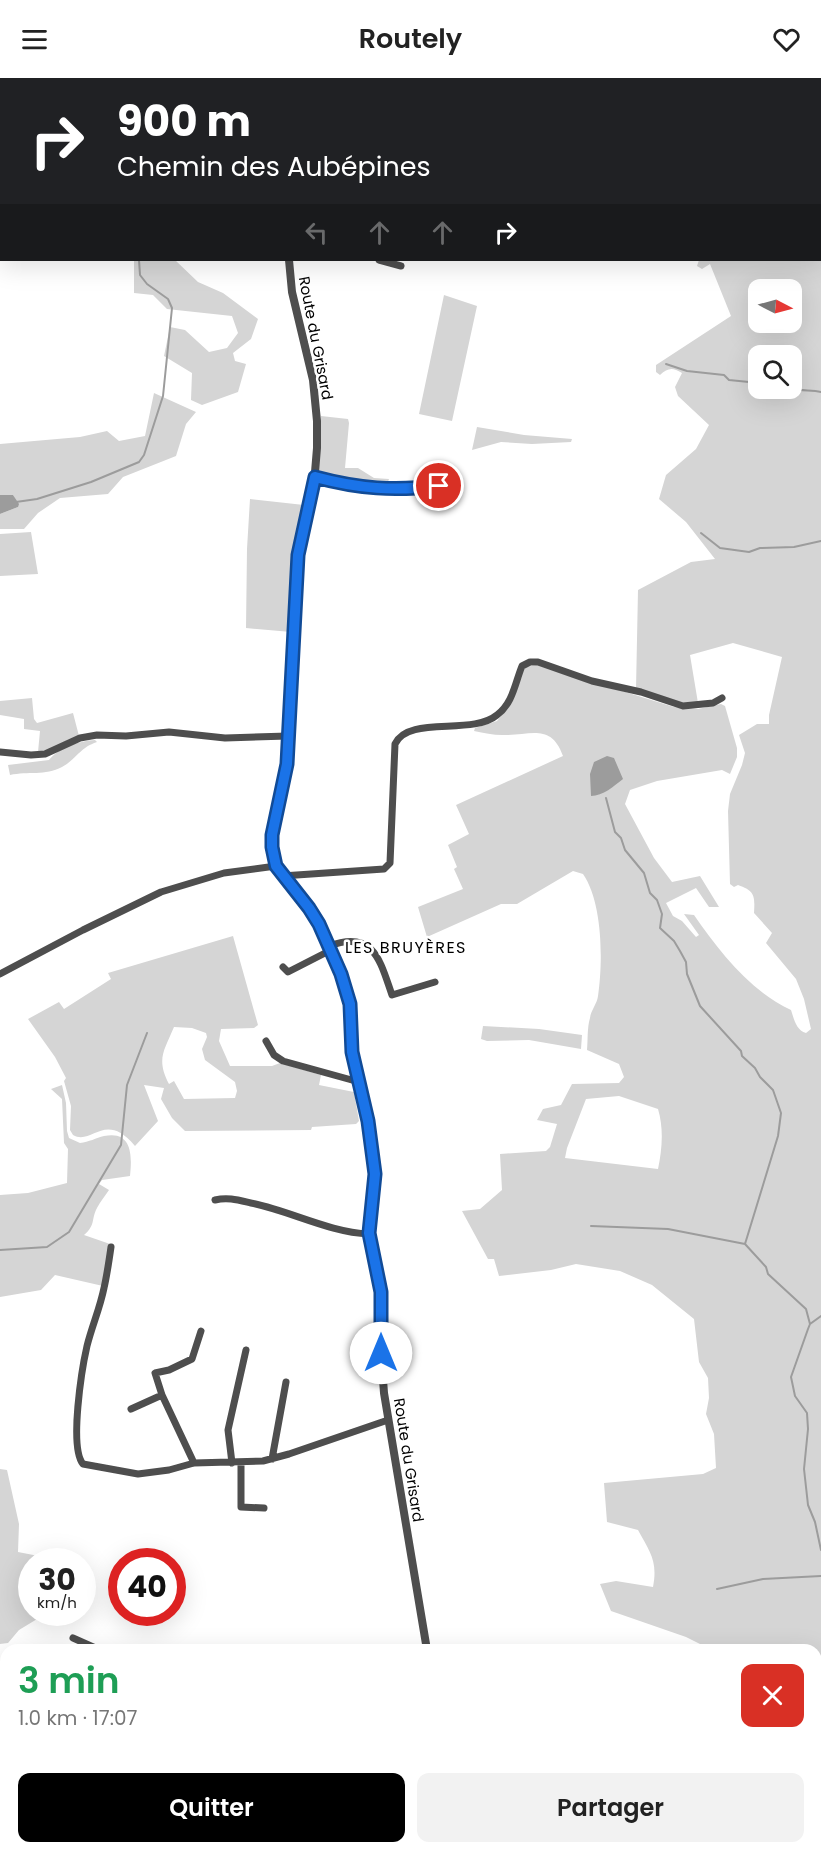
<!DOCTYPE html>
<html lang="fr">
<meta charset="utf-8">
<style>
:root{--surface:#fff;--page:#f2f2f2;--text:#222;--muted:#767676;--accent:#000}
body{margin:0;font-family:Poppins,sans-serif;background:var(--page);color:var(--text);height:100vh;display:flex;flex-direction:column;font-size:22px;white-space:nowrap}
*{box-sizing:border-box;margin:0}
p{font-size:20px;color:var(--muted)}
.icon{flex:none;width:33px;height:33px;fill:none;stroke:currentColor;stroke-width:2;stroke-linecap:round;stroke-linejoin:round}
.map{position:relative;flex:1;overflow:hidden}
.drawer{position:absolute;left:0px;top:1566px;width:822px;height:210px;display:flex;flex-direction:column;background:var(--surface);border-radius:18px 18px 0 0;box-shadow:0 6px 24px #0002}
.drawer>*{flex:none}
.top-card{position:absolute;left:0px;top:0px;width:822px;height:183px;box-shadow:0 6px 24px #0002;background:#202124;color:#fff;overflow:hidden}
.needle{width:39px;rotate:96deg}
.buttons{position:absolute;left:748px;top:201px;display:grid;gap:12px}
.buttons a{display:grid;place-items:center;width:54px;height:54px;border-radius:12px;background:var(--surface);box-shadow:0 6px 24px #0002;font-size:30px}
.speed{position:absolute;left:18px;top:1470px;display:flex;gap:12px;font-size:30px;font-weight:700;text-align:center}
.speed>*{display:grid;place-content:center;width:78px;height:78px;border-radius:50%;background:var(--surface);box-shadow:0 6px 24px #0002;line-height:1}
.speed small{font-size:15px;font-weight:400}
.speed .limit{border:9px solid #d22;background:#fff;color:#111}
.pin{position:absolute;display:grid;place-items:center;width:51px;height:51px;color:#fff;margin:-26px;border:3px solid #fff;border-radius:50%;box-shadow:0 2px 6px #0007}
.me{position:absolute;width:66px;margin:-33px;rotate:0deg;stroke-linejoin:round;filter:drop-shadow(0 0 4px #0008)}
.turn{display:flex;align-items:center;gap:21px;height:126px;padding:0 18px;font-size:27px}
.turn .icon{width:78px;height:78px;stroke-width:2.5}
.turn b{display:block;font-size:42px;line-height:51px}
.lanes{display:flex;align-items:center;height:57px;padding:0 18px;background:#0003;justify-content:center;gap:30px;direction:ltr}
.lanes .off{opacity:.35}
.round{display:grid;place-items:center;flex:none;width:63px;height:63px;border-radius:12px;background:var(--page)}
.head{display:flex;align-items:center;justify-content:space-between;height:102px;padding:0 18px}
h1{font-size:36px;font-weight:600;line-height:45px;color:#1e9e55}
.action{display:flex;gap:12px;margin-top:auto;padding:12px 18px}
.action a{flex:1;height:69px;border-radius:12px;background:var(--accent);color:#fff;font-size:24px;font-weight:600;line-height:69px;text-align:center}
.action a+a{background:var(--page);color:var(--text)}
header{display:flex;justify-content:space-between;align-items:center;height:78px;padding:0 18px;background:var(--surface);font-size:27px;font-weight:600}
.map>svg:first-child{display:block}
</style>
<header><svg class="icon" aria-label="menu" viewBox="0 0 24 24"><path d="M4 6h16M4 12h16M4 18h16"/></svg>Routely<svg class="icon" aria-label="heart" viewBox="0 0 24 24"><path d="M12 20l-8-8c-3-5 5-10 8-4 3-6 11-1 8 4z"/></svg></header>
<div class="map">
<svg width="821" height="1776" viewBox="0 0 821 1776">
<rect width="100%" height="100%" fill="#fff"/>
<!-- green -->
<path fill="#d5d5d5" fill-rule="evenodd" d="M4,0H159L6,2Z
M648,0H821V1749L816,1745V1572H712L686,1559L611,1533L600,1506L616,1503L653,1509C658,1483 650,1474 638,1452L607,1444L604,1405L703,1396L716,1390L714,1356L706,1336L709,1320L708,1300L699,1284L694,1241L652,1207L620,1193L576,1186L551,1192L499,1198L494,1181H488L462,1133L480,1131L502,1112L500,1076L546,1073L550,1069L557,1046L537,1042L543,1031L561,1027L572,1006L619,1005L624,999L619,986L587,972C588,962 587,950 590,940C591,932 597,926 598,918C603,884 603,825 583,796L573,793L517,826H501L427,859L418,829L463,811L454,791L457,789L448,767L469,756L456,727L563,678C551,644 529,658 502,657C493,657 484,655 474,653L475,650L497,643L506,632L525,589L538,587L674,629L698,631L721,626L725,628L737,670V679L730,696L722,692L657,703L630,712L625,726L654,780L672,804L700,798L719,829H709L696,810L666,825L673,838L682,843L696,859L699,857L684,836L694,837C719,873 751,914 791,932C794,941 796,952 806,955L811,951L804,921L796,901L766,865L772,855L754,835C755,818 755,813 738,807L734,809L730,806L728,733L730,716L742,687L745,675L739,657L757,646H769V637L782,579L733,565L690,577L698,625H681L636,611L638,512L691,484L715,481L686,444L659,421L666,397L696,371L709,347L678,318L675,309L682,295C672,289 668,290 660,297L656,294V287L731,238L710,186L702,191L697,188L699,182H820V2L647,1ZM759,212H792V244H759ZM759,278H792V310H759ZM619,1018L658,1031C664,1051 662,1072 658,1091L565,1080L567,1070L586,1021Z
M134,182H175L198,204L223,215L258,241L251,261L233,275L235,283L246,286L238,314L202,327L191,322L192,295L164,278L170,249L185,252L209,274L227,270L238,255L232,238L167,231L153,217L134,215Z
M444,217L477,228L452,343L419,336Z
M154,315L196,334L186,346L176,378L123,399L108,416L60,420L38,435L24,451H0V436L18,429L13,417H0V366L80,359L107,353L119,363L145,358Z
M321,338L348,341L349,345L345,390H358L374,400L389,401L386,410L347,404L318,396Z
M477,349L524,357L572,361L571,364L532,366L501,364L472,372Z
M250,421L304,427L294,476L291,554L246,550L247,471Z
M31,454L38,496L0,498V456Z
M32,620L34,641L37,645L73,635L79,658L56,670L38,674L40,653L24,651V641L0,637V623Z
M95,662L97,664C79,670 77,681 62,689C45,698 28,693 10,697L8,687L49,682C59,669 80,663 95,662Z
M233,858L258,947L254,950L221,951L219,963L230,988H272L280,985L321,997L319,1007L354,1014L359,1043L356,1046L312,1049L311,1052L185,1053L172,1040L161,1021L164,1010L144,1007L158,1043L135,1068C105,1032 92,1068 73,1057L70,1052L71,1028L64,1003L66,1000L55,979L28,941L59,924L64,931L111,901L108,895ZM174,949L192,950L206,955L207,959L202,971L205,982L235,1004L237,1013L235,1020L184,1021L174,1003L169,1006C156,981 164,973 174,949Z
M483,948L539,951L582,957L581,971L529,962L487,963L481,961Z
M62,1007L66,1025L67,1053L69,1060L80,1065C89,1064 96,1060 104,1058C133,1052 132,1079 130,1098L102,1102L99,1106L109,1112C105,1118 100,1124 97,1130C91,1141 96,1147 84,1157L110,1166L103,1208L55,1197L41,1212L0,1219V1117L28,1115L67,1105L68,1071L64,1065L62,1021L51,1011Z
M0,1391L7,1392L19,1446L18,1474L64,1483L32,1484V1534L47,1535L19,1552L8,1565L0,1566Z"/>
<!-- water -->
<path fill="#9c9c9c" d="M0,417H13L19,426L18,429L0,436Z
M607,678L614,680L623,701C614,708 603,718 591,718L590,696L594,684Z"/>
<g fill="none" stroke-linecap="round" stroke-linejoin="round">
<!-- stream -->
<path stroke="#9c9c9c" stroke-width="2" d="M820,0L821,1
M820,17H821
M666,286L687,293L724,297L729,302L759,305
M792,310C802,314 811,311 821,314
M16,424L37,421L91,404L139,384L144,377L163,318L172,230L168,221L147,206L140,197L139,182
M701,455L720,470L749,474L760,470L794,469L821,463
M606,720L615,754L621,760L625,772L644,795L650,815L657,822L662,836L660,850L674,863L680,873L686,884L687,896L700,928L741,973L742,978L755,990L760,999L773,1012L781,1035L778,1058L745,1166L766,1189L768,1196L806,1231L810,1246
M591,1148L668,1151L745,1166
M0,1172L47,1169L69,1154L121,1067L127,1007L147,955
M821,1238L810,1246L808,1251L791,1299L795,1318L807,1335L808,1351L804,1391L808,1427L815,1444L821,1472
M717,1511L763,1501L821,1498"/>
<!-- minor -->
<path stroke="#4e4e4e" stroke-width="7" d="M227,0L229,2
M427,0V2
M581,2V0
M379,182L401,188
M315,399C360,411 393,413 439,408
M0,674L31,677L45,676L80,660L97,657L126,658L169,654L225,660L288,658
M282,798L384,791L390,785L395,666C408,637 472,658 497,637C513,625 515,605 522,588L530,584H538L592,603L641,614L683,628L713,625L722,620
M329,868C374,851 380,883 392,917L435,904
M283,889L288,894L331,872
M0,896L83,852L161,814L224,795L276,788
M266,963L274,977L283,983L359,1004
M215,1122C228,1119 238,1122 251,1125C291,1133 328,1154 369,1156
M111,1169C109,1183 107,1197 104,1210C100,1230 92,1248 87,1268C82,1290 69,1369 83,1386L138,1396L169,1392L194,1385L263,1383L289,1376L388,1342
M131,1331L162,1317
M272,1381L286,1304
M241,1384V1429L264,1430
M194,1385L162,1317L155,1295L169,1292L192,1281L201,1253
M232,1385L228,1352L246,1272
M73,1560L100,1572
M0,1698L6,1701
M123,1770L134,1776
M355,1776L372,1770"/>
<!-- tertiary -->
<path stroke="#4e4e4e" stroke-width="8" d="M307,2V0
M289,182L292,214L313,302L317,343V370L314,406L298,477L287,686L272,757V769L276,788L309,830L319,846L341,896L350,926L352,974L364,1025L374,1084L375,1108L369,1156L381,1214L382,1288L384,1315L427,1572
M477,1770V1776"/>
</g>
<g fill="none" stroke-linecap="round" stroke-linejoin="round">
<defs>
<path id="route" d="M381,1275V1214L369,1155L375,1096L368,1043L352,974L350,926L341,896L319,846L309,830L276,788L272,769V757L287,686L298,477L315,399C360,411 393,413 439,408"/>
</defs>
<!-- route casing -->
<use href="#route" stroke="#114b97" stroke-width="15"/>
<!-- route -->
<use href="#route" stroke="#1a73e8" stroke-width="10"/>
</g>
<g text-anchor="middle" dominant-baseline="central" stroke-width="5" stroke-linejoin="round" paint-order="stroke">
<!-- street labels -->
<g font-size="15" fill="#000" stroke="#fff">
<text transform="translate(316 260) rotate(79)">Route du Grisard</text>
<text transform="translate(409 1382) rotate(81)">Route du Grisard</text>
</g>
<!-- neighbourhood labels -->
<g font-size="16" letter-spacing="1.5" fill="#000" stroke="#fff">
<text x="406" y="869">LES BRUYÈRES</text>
</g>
</g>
</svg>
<div class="buttons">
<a><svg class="needle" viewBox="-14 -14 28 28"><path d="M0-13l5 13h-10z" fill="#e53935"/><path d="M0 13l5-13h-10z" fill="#767676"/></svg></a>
<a><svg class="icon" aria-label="search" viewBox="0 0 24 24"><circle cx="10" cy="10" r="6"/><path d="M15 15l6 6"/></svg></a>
</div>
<div class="speed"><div>30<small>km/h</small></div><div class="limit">40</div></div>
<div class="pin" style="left:439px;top:408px;background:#d93025"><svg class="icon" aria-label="arrive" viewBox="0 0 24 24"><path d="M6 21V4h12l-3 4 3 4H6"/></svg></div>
<svg class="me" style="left:381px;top:1275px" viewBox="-20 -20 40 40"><circle r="19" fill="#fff"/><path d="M0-13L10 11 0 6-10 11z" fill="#1a73e8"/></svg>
<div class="top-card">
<div class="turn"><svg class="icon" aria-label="right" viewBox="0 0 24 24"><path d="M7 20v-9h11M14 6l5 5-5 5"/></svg><div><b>900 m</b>Chemin des Aubépines</div></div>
<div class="lanes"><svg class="icon off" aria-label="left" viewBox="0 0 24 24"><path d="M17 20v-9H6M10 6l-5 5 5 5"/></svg><svg class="icon off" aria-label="ahead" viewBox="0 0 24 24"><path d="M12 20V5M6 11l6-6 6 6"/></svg><svg class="icon off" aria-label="ahead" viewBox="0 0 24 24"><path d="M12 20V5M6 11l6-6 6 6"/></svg><svg class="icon" aria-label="right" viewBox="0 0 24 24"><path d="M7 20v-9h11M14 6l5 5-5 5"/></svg></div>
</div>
<section class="drawer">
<div class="head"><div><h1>3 min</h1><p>1.0 km · 17:07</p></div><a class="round" style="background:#d93025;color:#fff"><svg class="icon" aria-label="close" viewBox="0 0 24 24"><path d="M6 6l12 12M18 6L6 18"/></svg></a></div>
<div class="action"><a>Quitter</a><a>Partager</a></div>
</section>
</div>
